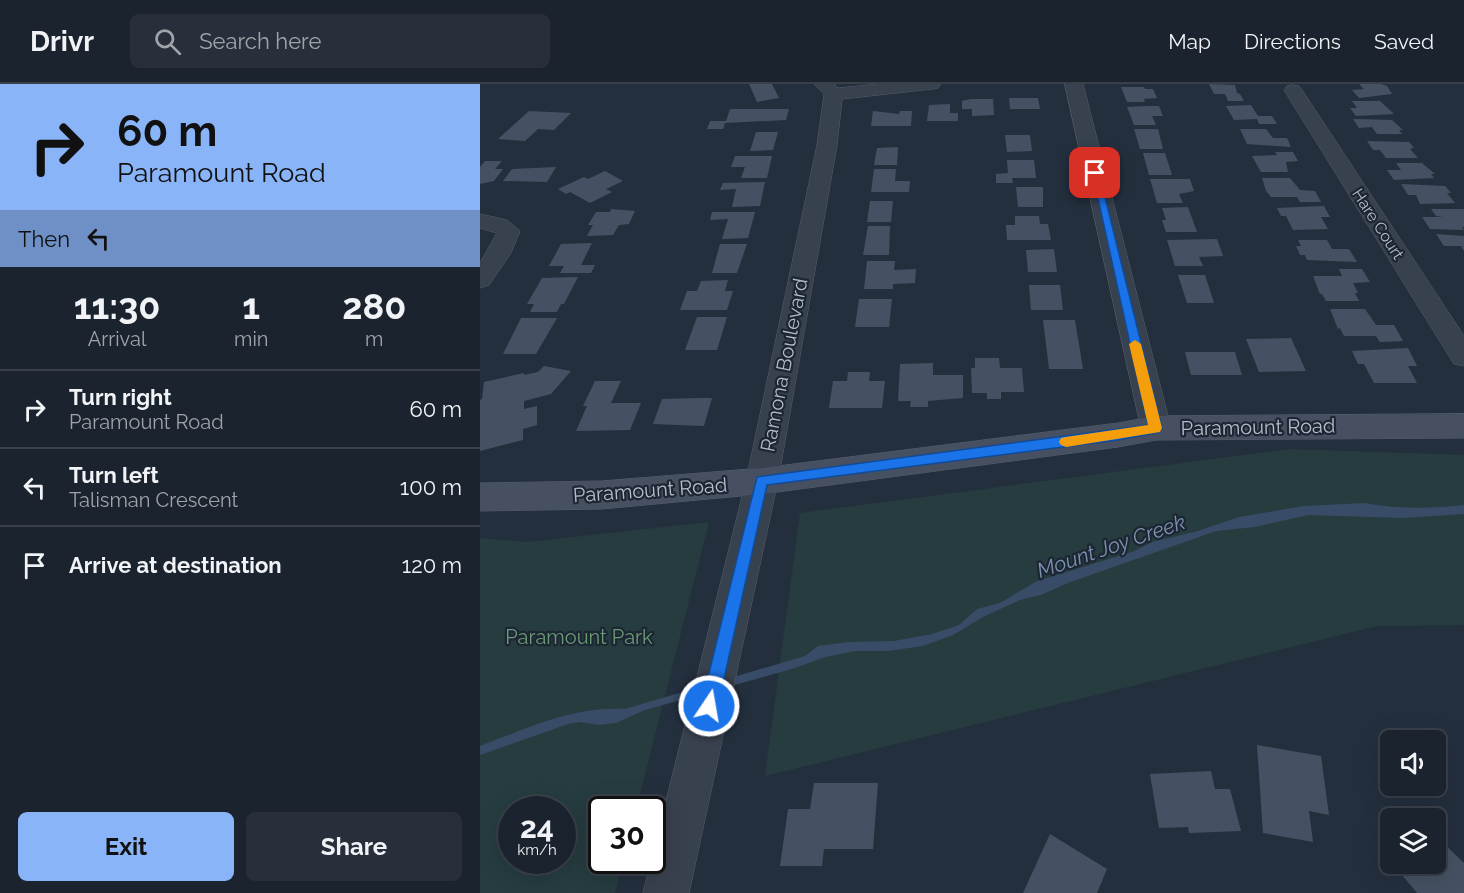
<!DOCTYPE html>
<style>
:root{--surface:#1b232e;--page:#282f3a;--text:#f1f3f6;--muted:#a0a4aa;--line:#39404a;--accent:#8ab4f8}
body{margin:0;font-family:Raleway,sans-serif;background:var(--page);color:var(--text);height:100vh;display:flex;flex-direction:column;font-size:22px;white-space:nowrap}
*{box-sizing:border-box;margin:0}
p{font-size:20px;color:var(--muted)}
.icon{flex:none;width:33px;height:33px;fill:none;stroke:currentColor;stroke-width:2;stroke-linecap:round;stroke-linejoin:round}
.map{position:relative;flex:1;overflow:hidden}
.sheet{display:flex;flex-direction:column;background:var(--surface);width:480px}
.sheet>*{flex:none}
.banner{background:#8ab4f8;color:#111;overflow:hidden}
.tools{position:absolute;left:900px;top:646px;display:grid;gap:12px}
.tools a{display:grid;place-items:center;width:66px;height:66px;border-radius:9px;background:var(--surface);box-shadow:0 6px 24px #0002,0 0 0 2px var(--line);font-size:30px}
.speed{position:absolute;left:18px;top:712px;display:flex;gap:12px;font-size:30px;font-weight:700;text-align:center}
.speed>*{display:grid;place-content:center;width:78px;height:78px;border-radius:50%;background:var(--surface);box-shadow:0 6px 24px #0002,0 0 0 2px var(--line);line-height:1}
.speed small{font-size:15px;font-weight:400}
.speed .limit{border:3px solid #111;border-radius:9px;background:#fff;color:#111}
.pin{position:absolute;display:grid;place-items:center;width:51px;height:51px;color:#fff;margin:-26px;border-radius:12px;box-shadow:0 3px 9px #0006}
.me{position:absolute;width:66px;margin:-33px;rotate:12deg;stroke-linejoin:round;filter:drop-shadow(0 0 4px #0008)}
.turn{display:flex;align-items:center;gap:21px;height:126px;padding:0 18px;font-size:27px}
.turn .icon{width:78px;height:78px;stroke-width:2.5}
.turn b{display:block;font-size:42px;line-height:51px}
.then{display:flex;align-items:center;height:57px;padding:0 18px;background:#0003;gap:12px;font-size:22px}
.eta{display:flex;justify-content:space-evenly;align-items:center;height:102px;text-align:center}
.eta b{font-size:36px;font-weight:700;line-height:42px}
.cta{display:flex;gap:12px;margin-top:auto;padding:12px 18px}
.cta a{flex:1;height:69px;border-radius:9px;background:var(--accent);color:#111;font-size:24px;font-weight:700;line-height:69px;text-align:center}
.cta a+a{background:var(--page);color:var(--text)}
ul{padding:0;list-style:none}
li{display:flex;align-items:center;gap:18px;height:78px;padding:0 18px;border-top:2px solid var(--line)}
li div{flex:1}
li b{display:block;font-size:22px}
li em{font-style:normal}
header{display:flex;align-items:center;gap:36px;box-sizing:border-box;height:84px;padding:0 30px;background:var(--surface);border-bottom:2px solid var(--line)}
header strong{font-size:28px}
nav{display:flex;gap:33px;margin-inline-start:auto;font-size:21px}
.search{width:420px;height:54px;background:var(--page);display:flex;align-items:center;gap:15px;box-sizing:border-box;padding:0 21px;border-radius:9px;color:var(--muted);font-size:22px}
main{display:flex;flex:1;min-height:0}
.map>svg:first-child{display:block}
</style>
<header>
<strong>Drivr</strong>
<div class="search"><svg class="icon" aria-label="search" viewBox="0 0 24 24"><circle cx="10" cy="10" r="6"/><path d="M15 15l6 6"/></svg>Search here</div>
<nav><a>Map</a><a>Directions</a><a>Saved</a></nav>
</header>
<main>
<section class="sheet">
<div class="banner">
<div class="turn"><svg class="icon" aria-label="right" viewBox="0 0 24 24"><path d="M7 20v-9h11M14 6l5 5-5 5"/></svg><div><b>60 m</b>Paramount Road</div></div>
<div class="then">Then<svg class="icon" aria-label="left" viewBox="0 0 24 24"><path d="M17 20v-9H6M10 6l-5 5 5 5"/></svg></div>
</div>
<div class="eta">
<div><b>11:30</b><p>Arrival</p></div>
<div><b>1</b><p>min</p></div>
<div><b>280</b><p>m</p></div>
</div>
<ul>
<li><svg class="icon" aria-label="right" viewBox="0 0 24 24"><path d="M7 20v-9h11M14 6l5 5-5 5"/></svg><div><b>Turn right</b><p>Paramount Road</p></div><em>60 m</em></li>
<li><svg class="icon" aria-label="left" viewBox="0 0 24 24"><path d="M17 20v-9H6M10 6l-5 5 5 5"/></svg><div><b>Turn left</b><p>Talisman Crescent</p></div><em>100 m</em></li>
<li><svg class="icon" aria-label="arrive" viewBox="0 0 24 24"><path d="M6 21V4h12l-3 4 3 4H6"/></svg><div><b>Arrive at destination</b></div><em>120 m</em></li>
</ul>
<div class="cta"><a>Exit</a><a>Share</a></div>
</section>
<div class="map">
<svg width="984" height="809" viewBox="0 0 984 809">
<rect width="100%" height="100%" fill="#242f3e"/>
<!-- green -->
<path fill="#263c3f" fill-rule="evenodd" d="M809,365L984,371V541L897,542L285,692L320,429Z
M229,438L156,726H122V777H143L135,809H0V454L48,458ZM32,726H82V777H32Z"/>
<!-- water -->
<path fill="#394c67" d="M884,419C919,425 949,425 984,421V430L923,434L828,431L775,443L736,447L588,499L561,511L540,516L503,533L473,551L443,562L408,567H375L345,573L312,585L165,626L136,639L119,641L99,638L88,640L0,671V662C48,644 93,622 145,625L325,572L338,562L369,558L414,557L452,550L479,541L497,525L520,519L557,497L655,467L672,458L718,447L759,433L824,422Z"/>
<!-- building -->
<path fill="#455162" d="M269,0H292L299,14L277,18Z
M729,0L755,1L757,9L760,10L764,17H748L745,10H734Z
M879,0H901L907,2L912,10L879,14L872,6L884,5Z
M641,3H664L665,5H673L677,14L664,15L665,18H647Z
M529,14H558L560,25H530Z
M491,15H513L514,31L492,32V25H482V17Z
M872,17H900L914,30L876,32L870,24H877Z
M470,20V29H478V37H447L449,21Z
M771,21L778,32H792L797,40H779L777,35L754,36L746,22Z
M666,22H679L683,32H672L676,41H654L647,23Z
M250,25H309L306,36L245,39L243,45H227L230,37H246Z
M49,27L91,29L74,46L58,45L45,57L18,55Z
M393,27L419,30L420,27H432L431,42H391Z
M873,35L912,36L923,46H919L922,50H897L892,43L879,44Z
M654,45H678L683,65H660Z
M760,45H786L793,54H807L811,63L767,60Z
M276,48H298L293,66L270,67Z
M525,51H550L552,67L527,68Z
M887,57L929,58L934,64L930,65L938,74H906L900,66H893Z
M418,63L417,81H394L397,64Z
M795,68H813L818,77L806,78L808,88H781L772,72L797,71Z
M663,69H685L692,91H669Z
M255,72H292L287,94H261L265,83H251Z
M527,76H554L556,94H532L533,99H516V90L528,89Z
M5,77H22L15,85H23L14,97L0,100V83Z
M916,79H942L955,90H951L954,94L914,96L907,86H921Z
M76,83L67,98L23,97L32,85Z
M394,85H416L415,97H430L429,108H391Z
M125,87L143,97L126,105L132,108L110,119L90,108L86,110L78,105L104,93L108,95Z
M782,94H810L820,106L835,107L841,118H820L817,113H791L786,107Z
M670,95H710L714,107L699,110L703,119H677Z
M285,98L280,122L252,123L256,105L240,106L243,99Z
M921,100L965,102L971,109H967L975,119L940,120L936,111H928Z
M536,103H563V123H538Z
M390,117H413L411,138H387Z
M844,122L850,133H841L848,145L813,146L806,132H801L797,124Z
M708,123L717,148H686L682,136H686L682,124Z
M131,125L155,127L149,140L139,141L133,151L107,152L113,141H108L116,128H130Z
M951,125H984V143H982L984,146L950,145L942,133H963L956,132Z
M232,128H275L268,154L242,155L248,135L230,136Z
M535,132H559L560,140H568L571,156H527L526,141H535Z
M388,142H410L409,171H383Z
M956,150L984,152V167L981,162H964Z
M737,155L743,172L719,173L723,182H695L687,156Z
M818,156H847L852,165H850H869L877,178L827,176L825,171H820L816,162H821Z
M112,159L101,181H115L111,189H80L84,182H69L81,160Z
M240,160H267L257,189H232Z
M574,165L577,188H548L546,166Z
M387,177H415L414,186L436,185L435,199L413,200V205H384Z
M859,185H882L890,198L873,199L878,209H875L879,217H846L842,210H840L833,192H862Z
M698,191H725L734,219H707Z
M98,193L84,220H81L77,228H50L54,220H47L62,194Z
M248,196L245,207H253L247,226H200L207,207H217L221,197Z
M549,201H580L583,226H551Z
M379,215H412L409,243H375Z
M850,225H885L896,241H914L923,257L900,258L896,252H864L860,244L858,245Z
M217,233H247L237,266H205Z
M41,234H77L56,270H23Z
M563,236H595L603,285H569Z
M811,254L826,287L779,288L766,255Z
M928,264L937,282H928L937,299H894L884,280H878L872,267Z
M705,268H755L762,291H711Z
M495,274H519L520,284H542L544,308H521V315H507V309H492L491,284H495Z
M453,279V291H483V314L448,317V323H430L431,317H418L420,280Z
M64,282L91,287L71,310L44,317V325L57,322V341L43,345V356L0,367V316L2,315L4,298L44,289V291L58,288Z
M368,288H390L389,297H405L402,324H349L353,297H367Z
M115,297H141L131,319H161L150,346L96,347L107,322H103Z
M221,314H232L224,342L173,340L182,315Z
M777,661L841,672L849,731L829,727L833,758L783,749Z
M731,687L735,705H750L761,747L709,749L708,743L679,744L670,690Z
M334,699H398L393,765H344L342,782H300L308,725H330Z
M570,750L627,785L617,809H543Z
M956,752L984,779V809H937L922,791L930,780H956Z"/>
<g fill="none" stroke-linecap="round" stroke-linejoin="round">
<defs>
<path id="street" d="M335,0H354L358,4L398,0H461L458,4L452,5L362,15L357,61L298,397L209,809H163L266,397L337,61L344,11Z
M585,0H603L691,344L686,352L676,355L666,352L661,344Z
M813,1L819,2L822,6L984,252V282L974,280L804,6L807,2Z
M0,130L27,136L40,147L31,169L9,201L0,204V179L17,149L0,144Z"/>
<path id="secondary" d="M984,330V354L676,356L638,363L282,410L122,425L0,427V399L122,397L282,384L638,339L676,332Z"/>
</defs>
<!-- street casing -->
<use href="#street" stroke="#565f6c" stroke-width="1"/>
<!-- secondary casing -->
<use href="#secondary" stroke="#565f6c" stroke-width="1"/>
<!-- street -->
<use href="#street" fill="#38414e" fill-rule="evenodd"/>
<!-- secondary -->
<use href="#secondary" fill="#465061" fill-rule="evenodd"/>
</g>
<!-- route -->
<path fill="#1a73e8" stroke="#114b97" stroke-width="1.5" d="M612,87L619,89L682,344L680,348L638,356L287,401L238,622L235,628L229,631L223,628L221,622L277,393L668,341Z"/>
<!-- slow -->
<path fill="#f59e0b" d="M655,256L661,260L682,344L680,348L586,363L581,361L579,358L581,354L586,353L668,341L649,260Z"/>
<g text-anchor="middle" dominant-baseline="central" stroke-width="4.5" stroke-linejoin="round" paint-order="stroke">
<!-- far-street labels -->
<g font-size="16" fill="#b4bcc9" stroke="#1d2633">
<text transform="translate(898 140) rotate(57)">Hare Court</text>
</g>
<!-- street labels -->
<g font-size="20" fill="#b4bcc9" stroke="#1d2633">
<text transform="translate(304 281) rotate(-79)">Ramona Boulevard</text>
<text transform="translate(778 343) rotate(-1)">Paramount Road</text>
<text transform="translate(170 406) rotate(-4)">Paramount Road</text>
</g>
<!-- park labels -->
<g font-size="20" fill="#6b9a76" stroke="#1d2633">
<text x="99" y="553">Paramount Park</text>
</g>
<!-- water labels -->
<g font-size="21" font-style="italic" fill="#7c92b1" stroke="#1d2633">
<text transform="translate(631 462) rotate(-19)">Mount Joy Creek</text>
</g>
</g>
</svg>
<div class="tools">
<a><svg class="icon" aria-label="sound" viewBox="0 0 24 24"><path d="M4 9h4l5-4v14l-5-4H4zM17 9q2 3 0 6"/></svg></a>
<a><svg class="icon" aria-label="layers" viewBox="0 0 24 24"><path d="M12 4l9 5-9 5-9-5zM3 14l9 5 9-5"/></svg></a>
</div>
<div class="speed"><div>24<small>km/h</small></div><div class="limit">30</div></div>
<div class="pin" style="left:615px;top:89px;background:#d93025"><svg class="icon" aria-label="arrive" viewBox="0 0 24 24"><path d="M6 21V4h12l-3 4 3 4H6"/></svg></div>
<svg class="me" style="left:229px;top:622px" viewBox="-20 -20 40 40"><circle r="17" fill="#1a73e8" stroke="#fff" stroke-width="3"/><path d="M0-11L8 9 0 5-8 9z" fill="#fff"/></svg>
</div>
</main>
